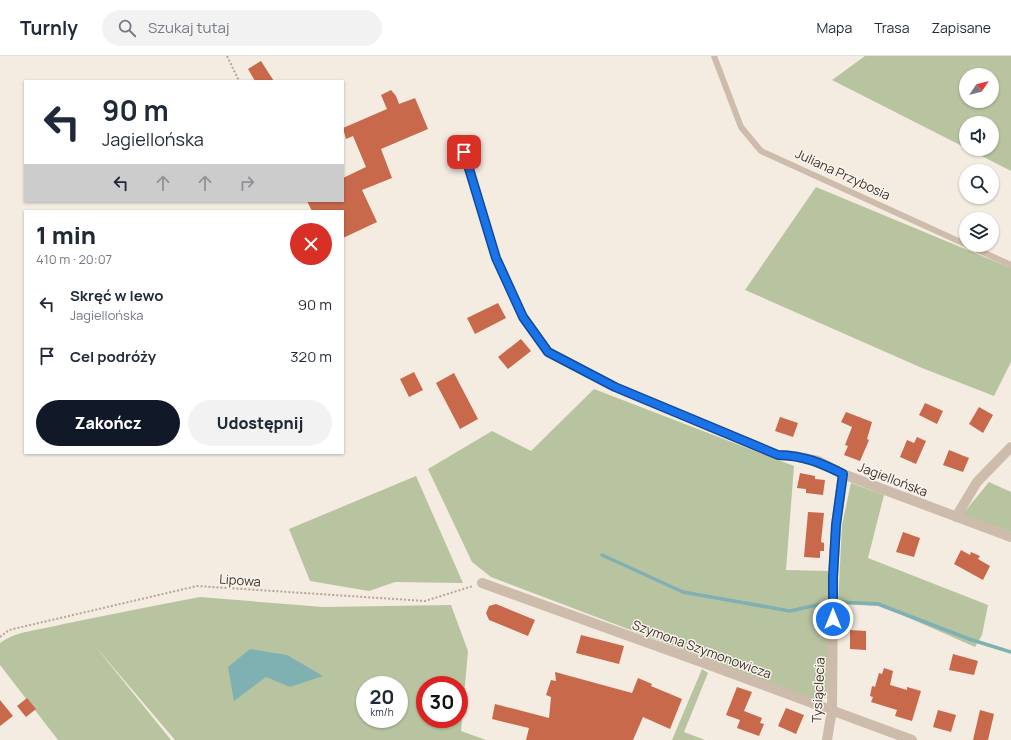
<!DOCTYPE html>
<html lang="pl">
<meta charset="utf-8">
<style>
:root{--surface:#fff;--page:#f2f2f3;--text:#1f2937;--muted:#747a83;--line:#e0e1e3;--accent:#111827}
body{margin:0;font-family:Manrope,sans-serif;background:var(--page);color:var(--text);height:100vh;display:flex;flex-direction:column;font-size:15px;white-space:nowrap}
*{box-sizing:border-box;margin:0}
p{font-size:13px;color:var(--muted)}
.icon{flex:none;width:22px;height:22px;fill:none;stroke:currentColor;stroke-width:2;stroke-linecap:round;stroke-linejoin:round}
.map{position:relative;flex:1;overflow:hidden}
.panel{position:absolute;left:24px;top:154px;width:320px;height:244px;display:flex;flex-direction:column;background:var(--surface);border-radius:0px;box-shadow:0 1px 3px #0004}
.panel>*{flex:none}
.guide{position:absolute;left:24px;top:24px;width:320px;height:122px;border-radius:0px;box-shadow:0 1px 3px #0004;background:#fff;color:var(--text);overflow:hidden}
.needle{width:26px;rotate:55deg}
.tools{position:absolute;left:959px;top:12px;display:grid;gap:8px}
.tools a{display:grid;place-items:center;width:40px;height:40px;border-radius:50%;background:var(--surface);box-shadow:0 1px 3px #0004;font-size:20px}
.speed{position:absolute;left:356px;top:620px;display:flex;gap:8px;font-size:20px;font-weight:700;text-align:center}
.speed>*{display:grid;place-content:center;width:52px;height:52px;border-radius:50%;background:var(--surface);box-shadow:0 1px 3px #0004;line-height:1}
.speed small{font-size:10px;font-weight:400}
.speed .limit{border:6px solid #d22;background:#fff;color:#111}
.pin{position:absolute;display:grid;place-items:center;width:34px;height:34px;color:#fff;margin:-17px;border-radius:8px;box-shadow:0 2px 6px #0006}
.me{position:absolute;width:44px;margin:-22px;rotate:0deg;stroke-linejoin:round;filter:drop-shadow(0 0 3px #0008)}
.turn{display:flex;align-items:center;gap:14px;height:84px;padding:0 12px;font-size:18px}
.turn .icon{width:52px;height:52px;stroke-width:2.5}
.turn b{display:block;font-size:28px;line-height:34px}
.lanes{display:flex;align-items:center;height:38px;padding:0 12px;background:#0003;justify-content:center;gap:20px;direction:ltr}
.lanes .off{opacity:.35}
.round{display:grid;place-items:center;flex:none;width:42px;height:42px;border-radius:21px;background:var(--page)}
.overview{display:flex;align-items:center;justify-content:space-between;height:68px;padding:0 12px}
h1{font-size:24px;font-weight:800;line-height:30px}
.cta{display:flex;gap:8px;margin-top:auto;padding:8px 12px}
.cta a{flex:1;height:46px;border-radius:24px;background:var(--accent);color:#fff;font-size:16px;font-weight:800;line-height:46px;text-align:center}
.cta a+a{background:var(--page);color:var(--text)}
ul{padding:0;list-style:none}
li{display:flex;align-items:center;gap:12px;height:52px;padding:0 12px}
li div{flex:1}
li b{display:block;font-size:15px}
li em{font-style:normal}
header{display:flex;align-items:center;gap:24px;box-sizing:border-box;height:56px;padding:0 20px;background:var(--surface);border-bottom:1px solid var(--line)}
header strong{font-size:19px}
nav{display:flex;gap:22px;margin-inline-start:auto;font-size:14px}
.search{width:280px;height:36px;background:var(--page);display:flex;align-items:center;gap:10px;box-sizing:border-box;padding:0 14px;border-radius:22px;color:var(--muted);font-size:15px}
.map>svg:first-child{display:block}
</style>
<header>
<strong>Turnly</strong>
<div class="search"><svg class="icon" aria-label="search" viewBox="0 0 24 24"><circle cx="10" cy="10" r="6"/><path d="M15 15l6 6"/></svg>Szukaj tutaj</div>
<nav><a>Mapa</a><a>Trasa</a><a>Zapisane</a></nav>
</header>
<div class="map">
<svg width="1011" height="684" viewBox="0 0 1011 684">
<rect width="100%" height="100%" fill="#f4ebe1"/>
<!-- green -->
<path fill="#b8c4a0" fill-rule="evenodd" d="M865,0H1011V115L968,93H992V67H966V92L832,24ZM966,19H992V45H966Z
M816,131L1011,212V306L994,340L922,312L745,234Z
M594,333L794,410L786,514L829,515L830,583L827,640L820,646L491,521L472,506L428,413L492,375L531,395Z
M416,420L463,527L395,526L369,535L310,525L289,473Z
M989,426L1011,436V476L962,459Z
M851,427L884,439L868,502L988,549L982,579L975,591L882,550L838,548L842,469Z
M200,541L323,551L451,549L468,595L461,675L486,684H175L95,590L171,684H58L0,609V587C16,575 40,574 59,569C106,559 153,550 200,541ZM365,629H399V663H365ZM425,629H459V663H425Z
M702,613L708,617L684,676L705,684H672Z"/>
<!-- water -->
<path fill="#7fb0b2" d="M250,593L287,599L323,620L290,631L266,621L234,645L228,611Z"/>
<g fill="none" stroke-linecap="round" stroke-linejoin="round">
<!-- stream -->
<path stroke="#7fb0b2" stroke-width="3.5" d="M602,499L683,536L790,555L826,547
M840,546L878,548L969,583L1011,596"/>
</g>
<!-- building -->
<path fill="#c8694b" d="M261,5L268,16L274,25H255L248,13Z
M391,34L396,40L399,48L415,42L428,73L381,93L392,122L362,134L377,166L343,182V155H312L307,145H343V122L366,111L353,80L346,83L343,72L387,53L381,39Z
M498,247L506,262L475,278L467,262Z
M521,283L531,295L508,313L498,301Z
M414,316L423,334L409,341L400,323Z
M454,317L478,363L460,373L436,327Z
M925,347L943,355L937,368L919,359Z
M979,351L993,359L983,377L969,368Z
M846,356L872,366L867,383L869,384L860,405L844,399L848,390L845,389L852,371L841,366Z
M780,361L798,367L793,381L775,375Z
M917,381L926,385L916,408L900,401L907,384L914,387Z
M949,394L969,402L963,416L943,409Z
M800,417L815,420V423L825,424L823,439L806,437V433L797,432Z
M808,456L824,457L821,486L824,487V495H820V502L804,501Z
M903,476L920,482L914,501L896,496Z
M961,494L970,499L971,496L980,500L978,503L990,510L983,524L954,508Z
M496,548L535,564L528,580L489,564L486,557L489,550Z
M850,574L866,575V594L850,593Z
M581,579L624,590L619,608L576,597Z
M953,598L978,605L974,619L949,614Z
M884,612L893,615L890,629L907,634V631L921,635L912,665L895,660L897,654L871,646L873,641L870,640L872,630L875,631L879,617L882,618Z
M555,616L632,637L638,622L652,628L651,630L682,643L670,673L643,661L633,684H526L529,672L492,663L495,648L549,662L551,641L546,639L551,624L556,625Z
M737,631L752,636L744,655L762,662L760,667L764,668L759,680L737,672L740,664L726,659Z
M27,642L36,653L26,661L17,650Z
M0,644L13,660L0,670Z
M786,652L804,659L796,678L778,670Z
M938,654L956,659L951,676L933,671Z
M980,654L994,658L988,684H973Z"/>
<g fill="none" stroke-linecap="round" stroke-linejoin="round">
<!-- path -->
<path stroke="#b9a596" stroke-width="2" stroke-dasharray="2 2" stroke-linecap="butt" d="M227,0L239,25
M0,581L9,574L197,530L425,545L473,530"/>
<!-- lane -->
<path stroke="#cdbbac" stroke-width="6" d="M714,0L741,71L761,95L1011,209
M464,96L496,202L523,261L549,296L615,331L778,399"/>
<!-- street -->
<path stroke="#cdbbac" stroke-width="10" d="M778,399L794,400L818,405L843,418L885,434L1011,481
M956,461L977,426L1011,391
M482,527L704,607L912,684
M827,684L832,654L833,521L836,469L843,418"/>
</g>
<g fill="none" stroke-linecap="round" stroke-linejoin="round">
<defs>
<path id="route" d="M464,96L496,202L523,261L548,296L615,331L778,399C805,400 819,406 843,418L836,469L833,521V563"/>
</defs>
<!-- route casing -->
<use href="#route" stroke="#114b97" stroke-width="10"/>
<!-- route -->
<use href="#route" stroke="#1a73e8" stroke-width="7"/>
</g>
<g text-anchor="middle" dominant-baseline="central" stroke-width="3" stroke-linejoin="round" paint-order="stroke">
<!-- street labels -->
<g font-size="13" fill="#3b302b" stroke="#fbf5ee">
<text transform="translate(843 118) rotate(25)">Juliana Przybosia</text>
<text transform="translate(893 423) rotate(21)">Jagiellońska</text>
<text transform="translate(240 524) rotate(4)">Lipowa</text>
<text transform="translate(702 593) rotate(20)">Szymona Szymonowicza</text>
<text transform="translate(818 634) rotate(-87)">Tysiąclecia</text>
</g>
</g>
</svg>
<div class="tools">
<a><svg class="needle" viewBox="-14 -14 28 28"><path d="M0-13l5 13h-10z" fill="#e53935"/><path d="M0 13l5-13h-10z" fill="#747a83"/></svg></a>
<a><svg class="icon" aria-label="sound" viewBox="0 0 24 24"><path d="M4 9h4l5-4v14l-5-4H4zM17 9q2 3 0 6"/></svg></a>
<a><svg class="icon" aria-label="search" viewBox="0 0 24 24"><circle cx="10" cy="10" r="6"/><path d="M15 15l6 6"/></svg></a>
<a><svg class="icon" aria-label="layers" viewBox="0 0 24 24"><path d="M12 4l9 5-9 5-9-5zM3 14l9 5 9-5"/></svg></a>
</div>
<div class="speed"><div>20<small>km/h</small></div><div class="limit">30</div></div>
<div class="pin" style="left:464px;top:96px;background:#d93025"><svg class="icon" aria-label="arrive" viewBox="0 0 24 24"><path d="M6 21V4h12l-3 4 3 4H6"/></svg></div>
<svg class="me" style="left:833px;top:563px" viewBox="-20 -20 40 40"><circle r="17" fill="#1a73e8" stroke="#fff" stroke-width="3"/><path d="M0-11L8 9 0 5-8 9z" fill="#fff"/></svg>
<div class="guide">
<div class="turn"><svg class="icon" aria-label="left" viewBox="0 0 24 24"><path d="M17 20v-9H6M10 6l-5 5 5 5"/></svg><div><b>90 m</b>Jagiellońska</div></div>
<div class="lanes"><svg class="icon" aria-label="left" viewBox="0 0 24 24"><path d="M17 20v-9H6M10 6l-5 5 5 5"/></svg><svg class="icon off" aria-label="ahead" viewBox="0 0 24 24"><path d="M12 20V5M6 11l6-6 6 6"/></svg><svg class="icon off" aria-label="ahead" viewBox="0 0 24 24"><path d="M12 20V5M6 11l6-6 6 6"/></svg><svg class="icon off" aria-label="right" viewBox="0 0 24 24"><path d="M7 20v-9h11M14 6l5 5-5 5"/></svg></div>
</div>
<section class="panel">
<div class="overview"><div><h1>1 min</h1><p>410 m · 20:07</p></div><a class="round" style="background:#d93025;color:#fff"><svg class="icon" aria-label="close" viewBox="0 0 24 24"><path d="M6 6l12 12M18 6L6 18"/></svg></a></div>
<ul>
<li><svg class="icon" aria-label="left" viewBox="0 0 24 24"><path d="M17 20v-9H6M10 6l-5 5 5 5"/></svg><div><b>Skręć w lewo</b><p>Jagiellońska</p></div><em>90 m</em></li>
<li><svg class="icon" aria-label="arrive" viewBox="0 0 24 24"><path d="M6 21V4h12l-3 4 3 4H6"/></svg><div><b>Cel podróży</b></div><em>320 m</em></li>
</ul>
<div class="cta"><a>Zakończ</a><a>Udostępnij</a></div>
</section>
</div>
